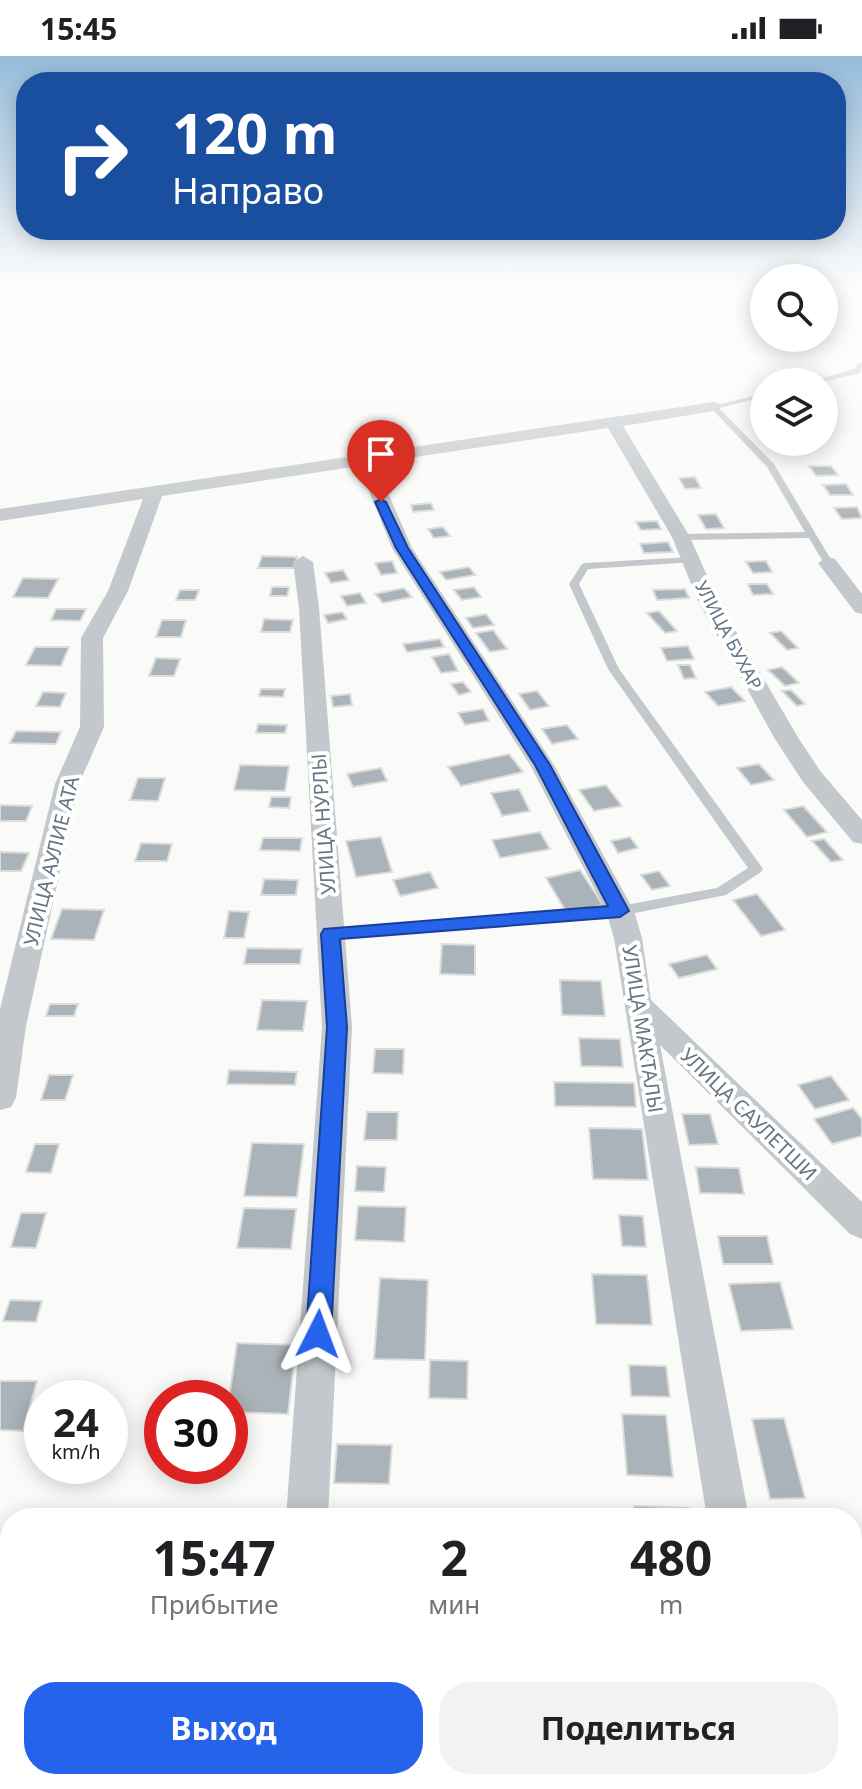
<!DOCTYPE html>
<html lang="ru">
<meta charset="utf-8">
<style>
:root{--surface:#fff;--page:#f2f2f2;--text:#202124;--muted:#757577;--accent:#2563eb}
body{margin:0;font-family:"Noto Sans",sans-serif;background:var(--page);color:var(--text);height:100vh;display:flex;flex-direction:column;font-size:30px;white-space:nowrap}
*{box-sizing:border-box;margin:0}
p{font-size:26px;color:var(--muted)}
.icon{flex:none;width:44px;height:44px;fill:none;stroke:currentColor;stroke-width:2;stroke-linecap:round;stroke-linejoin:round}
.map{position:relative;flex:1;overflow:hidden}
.side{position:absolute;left:0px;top:1452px;width:862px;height:282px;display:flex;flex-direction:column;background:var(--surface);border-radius:32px 32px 0 0;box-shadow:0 4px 20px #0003}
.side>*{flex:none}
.banner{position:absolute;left:16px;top:16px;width:830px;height:168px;border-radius:32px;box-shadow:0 4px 20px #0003;background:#1a4fa0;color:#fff;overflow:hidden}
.buttons{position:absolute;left:750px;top:208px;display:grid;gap:16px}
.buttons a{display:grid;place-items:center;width:88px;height:88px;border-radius:50%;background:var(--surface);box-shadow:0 4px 20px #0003;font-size:40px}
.speed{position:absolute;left:24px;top:1324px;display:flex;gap:16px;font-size:40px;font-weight:700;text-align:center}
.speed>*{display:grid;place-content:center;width:104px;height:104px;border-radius:50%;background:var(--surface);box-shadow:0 4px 20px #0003;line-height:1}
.speed small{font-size:20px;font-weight:400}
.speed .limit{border:12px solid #d22;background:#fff;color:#111}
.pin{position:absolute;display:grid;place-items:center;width:68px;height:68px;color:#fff;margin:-82px -34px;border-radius:50% 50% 50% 0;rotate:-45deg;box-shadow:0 0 8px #0007}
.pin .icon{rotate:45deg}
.me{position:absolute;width:88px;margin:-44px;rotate:3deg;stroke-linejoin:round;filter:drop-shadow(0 0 6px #0008)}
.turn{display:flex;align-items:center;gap:28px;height:168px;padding:0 24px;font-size:36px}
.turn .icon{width:104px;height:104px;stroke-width:2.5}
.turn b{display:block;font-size:56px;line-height:68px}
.eta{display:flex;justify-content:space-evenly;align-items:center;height:136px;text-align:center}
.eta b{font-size:48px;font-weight:700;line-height:56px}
.action{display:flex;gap:16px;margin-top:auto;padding:16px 24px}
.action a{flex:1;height:92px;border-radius:32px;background:var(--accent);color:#fff;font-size:32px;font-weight:700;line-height:92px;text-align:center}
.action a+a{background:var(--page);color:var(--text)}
.status{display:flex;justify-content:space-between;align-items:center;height:56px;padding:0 40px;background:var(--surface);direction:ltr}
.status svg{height:22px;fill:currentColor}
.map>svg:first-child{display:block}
</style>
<div class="status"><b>15:45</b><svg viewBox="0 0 49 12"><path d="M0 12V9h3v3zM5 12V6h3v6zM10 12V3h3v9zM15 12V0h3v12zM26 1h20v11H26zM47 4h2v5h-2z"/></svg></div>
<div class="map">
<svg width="862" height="1733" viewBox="0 0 862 1733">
<rect width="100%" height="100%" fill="#fafaf8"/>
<!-- building -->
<path fill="#aab3b9" stroke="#dcdcda" stroke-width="2" d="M809,410H831L838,419L816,420Z
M695,421L701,432L685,433L679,422Z
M846,428L853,439H830L823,429Z
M431,447L434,454L413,456L411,449Z
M857,451L862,462L842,463L834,452Z
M716,458L724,472L706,473L698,459Z
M657,465L661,473L641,474L636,466Z
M443,471L450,480L434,482L428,473Z
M668,486L673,496L644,497L640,488Z
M262,500L297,501L294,512H258Z
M392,505L397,517L381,519L375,507Z
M766,505L772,516L753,517L746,506Z
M469,511L475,519L446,524L440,516Z
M343,514L349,524L331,527L325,517Z
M23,522L58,523L48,542L13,541Z
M748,528H767L773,538L753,539Z
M272,531H289L287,540H270Z
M474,531L481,541L462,544L454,534Z
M404,532L412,541L383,547L375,538Z
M685,533L689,542L657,544L653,534Z
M180,534H199L195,544H176Z
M360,537L366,547L347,550L341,540Z
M56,553H86L80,565L51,564Z
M659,555L677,575L665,577L647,557Z
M342,556L347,563L328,567L324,559Z
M486,558L494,569L473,572L466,562Z
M264,563L293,564L290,576H261Z
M162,564H186L181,581H156Z
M493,574L507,593L490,596L476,577Z
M781,575L798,592L787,594L770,577Z
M440,583L444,591L407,596L403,588Z
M688,590L694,603L667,605L661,592Z
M35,591H69L61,610L26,609Z
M449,598L458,615L441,617L432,601Z
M156,602L180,603L174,620H149Z
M678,609H690L696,622L684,623Z
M782,611L799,627L785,630L768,614Z
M463,626L471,636L459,639L451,628Z
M731,631L745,645L718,650L705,636Z
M261,633H285L283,641L259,640Z
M791,634L805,648L797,650L782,635Z
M537,635L549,650L530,654L519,638Z
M43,636L66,637L60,651L36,650Z
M350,638L352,649L333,651L331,640Z
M483,653L489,665L465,669L458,657Z
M258,668L287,669L285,677H256Z
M567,669L578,683L552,688L542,673Z
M16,675L61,676L56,688L10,687Z
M509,698L523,716L461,730L448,711Z
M759,708L774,724L751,729L737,712Z
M240,709L289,710L285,735L234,734Z
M381,712L387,725L353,731L347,718Z
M138,722H165L158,745L130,744Z
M606,729L622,750L594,755L579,734Z
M519,733L530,755L502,760L491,737Z
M271,741H291L289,752L269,751Z
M0,749L32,750L26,765H0Z
M803,750L827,776L807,781L784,754Z
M540,776L550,793L500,802L492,784Z
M381,781L392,816L356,821L346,785Z
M630,781L638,792L618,797L611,785Z
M263,782H302L300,795L260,794Z
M824,783L843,804L831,806L812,785Z
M141,787L172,788L167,805H135Z
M0,796L29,797L21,815H0Z
M580,814L603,849L567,857L546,822Z
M659,815L670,830L652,834L641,819Z
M430,816L438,832L400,840L393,824Z
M264,823L298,824L296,839H261Z
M757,838L785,874L761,880L733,844Z
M62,853L104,854L94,884L51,883Z
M229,855L249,856L244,882H224Z
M442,888L475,889V919L440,918Z
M247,892L302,893L300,908H244Z
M707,899L717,913L679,922L669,908Z
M560,924L601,925L605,960L562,959Z
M262,944L307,945L303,975L257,974Z
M50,948H78L74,960H46Z
M579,982L620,983L623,1011L581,1010Z
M375,993H404L403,1018L373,1017Z
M229,1014L297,1016L295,1029L227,1028Z
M49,1019H73L65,1044H41Z
M831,1020L849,1044L815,1053L798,1029Z
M554,1026L634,1027L636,1051L555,1050Z
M853,1052L862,1063V1080L832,1088L814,1063Z
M367,1056H398L397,1084H364Z
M682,1058H710L718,1088L689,1089Z
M589,1072L642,1073L648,1124L593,1123Z
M252,1087L304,1088L297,1141L244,1140Z
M35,1088H59L51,1117L26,1116Z
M357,1110L386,1111L384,1136L355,1135Z
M696,1111L739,1112L744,1138L700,1137Z
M358,1150L406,1151L404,1186L355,1184Z
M244,1152L296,1153L291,1193L237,1192Z
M21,1157H46L36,1192L11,1191Z
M619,1159L643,1160L646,1191L622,1190Z
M718,1180H767L773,1208H723Z
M592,1218L647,1219L652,1269L596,1268Z
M380,1222L428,1224L425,1304L374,1303Z
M780,1226L793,1273L741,1275L729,1228Z
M10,1244L42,1245L36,1266L3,1265Z
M237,1287L296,1289L288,1358L230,1356L229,1342Z
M430,1304L468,1305L467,1343L429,1342Z
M629,1309L666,1310L670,1341L631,1340Z
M0,1325H37L23,1375L0,1374Z
M622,1358L666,1359L673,1421L627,1419Z
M784,1362L805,1442L770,1443L752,1363Z
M337,1388L392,1389L389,1428L334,1427Z
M634,1450L690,1452L691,1462H635Z
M852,1486L862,1524V1537L852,1538Z
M862,1577V1641H852V1578Z
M852,1657H862V1715L852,1716Z
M623,1724H716V1729L624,1726Z"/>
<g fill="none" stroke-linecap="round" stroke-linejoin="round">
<!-- service -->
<path fill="#c3c8cc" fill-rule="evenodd" d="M859,307H862L860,317L823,326H810L854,313Z
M764,337V341L719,352L774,408L833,507L831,509H825L809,482L681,484L676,481L681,478L805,476L767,411L710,351Z
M691,501L696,504L694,506L588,513L579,528L619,613L761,810L763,813L761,816L726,839L620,860L331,883L326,881L324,878L331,873L620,850L717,832L748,812L608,613L569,528L582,508L585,507Z"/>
<!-- minor -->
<path fill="#c3c8cc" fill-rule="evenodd" d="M714,346L720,348V354L623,370L690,481L719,547L799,683L821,716L862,764V788L853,786L803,726L775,683L699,547L672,481L608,372L375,407L412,492L554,709L634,855L642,882L651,944L862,1146V1183L850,1178L660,989L749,1462H707L614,882L606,855L530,709L392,492L359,410L162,440L128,535L103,582L104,671L79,728L26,970L16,1042L11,1051L0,1054V953L55,728L80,671L81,582L108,535L143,443L0,465V453Z
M303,500L313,506L319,552L352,971L328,1462H286L322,971L299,552L293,506Z
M828,501L835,503L862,538V558L855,556L818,507Z
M266,1724H314L313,1733H265Z
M750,1724H798L799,1733H751Z"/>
</g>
<!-- sky -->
<linearGradient id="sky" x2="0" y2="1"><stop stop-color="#96bcdc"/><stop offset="0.49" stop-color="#fdfdfc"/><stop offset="1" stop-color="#fdfdfc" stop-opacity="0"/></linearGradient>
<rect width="862" height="473" fill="url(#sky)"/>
<!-- route -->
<path fill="#2563eb" stroke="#184099" stroke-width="2" d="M381,443L386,446L408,492L550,709L629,855L620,861L340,883L347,971L331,1278L327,1286L318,1289L310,1286L306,1278L327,971L321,878L324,873L608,850L535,709L396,492L375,446Z"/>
<g text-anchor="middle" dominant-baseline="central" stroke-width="8" stroke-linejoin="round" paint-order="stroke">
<!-- far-street labels -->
<g font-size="18" fill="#657683" stroke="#fff">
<text transform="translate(729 579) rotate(62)">УЛИЦА БУХАР</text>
</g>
<!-- street labels -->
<g font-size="20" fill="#657683" stroke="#fff">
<text transform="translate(323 768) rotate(-94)">УЛИЦА НУРЛЫ</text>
<text transform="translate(51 805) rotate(-76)">УЛИЦА АУЛИЕ АТА</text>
<text transform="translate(643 973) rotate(81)">УЛИЦА МАКТАЛЫ</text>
<text transform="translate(749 1058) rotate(44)">УЛИЦА САУЛЕТШИ</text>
</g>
</g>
</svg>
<div class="buttons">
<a><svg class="icon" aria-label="search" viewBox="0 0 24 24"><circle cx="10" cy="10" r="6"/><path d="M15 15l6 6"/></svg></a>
<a><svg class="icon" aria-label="layers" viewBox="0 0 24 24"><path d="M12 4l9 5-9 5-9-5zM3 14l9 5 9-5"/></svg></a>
</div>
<div class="speed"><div>24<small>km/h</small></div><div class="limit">30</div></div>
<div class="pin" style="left:381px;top:446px;background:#d93025"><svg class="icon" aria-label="arrive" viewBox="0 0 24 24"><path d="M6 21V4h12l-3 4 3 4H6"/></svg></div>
<svg class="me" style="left:318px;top:1278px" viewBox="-20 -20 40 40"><path d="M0-17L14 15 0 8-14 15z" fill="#2563eb" stroke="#fff" stroke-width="4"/></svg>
<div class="banner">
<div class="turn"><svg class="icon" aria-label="right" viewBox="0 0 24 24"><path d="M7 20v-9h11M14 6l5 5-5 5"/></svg><div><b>120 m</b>Направо</div></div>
</div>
<section class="side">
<div class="eta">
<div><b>15:47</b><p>Прибытие</p></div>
<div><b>2</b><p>мин</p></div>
<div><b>480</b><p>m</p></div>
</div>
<div class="action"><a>Выход</a><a>Поделиться</a></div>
</section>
</div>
